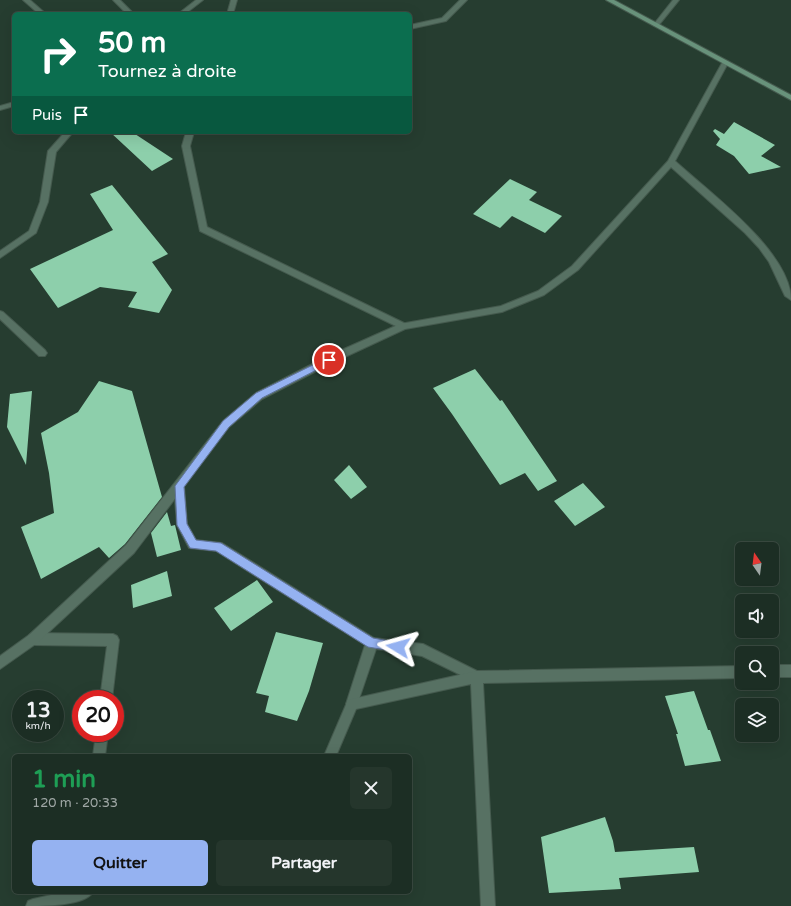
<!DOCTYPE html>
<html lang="fr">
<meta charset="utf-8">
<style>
:root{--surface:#1c2e24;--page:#25362c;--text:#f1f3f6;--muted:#a0a8a6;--line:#3a4a41;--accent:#95b2f1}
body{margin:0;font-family:"Varela Round",sans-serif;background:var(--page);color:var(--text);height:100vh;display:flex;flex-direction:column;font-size:15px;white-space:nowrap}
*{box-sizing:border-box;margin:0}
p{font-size:13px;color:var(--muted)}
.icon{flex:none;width:22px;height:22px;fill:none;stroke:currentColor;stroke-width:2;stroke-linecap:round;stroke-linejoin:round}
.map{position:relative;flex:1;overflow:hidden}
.details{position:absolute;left:12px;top:754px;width:400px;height:140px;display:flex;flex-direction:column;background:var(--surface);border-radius:6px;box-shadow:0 4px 16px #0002,0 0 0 1px var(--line)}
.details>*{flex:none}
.guide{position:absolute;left:12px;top:12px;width:400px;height:122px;border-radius:6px;box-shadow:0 4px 16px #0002,0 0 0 1px var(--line);background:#0b6e4f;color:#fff;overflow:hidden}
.needle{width:26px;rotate:346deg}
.tools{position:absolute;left:735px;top:542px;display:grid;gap:8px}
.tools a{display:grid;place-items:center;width:44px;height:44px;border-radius:6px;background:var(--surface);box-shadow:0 4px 16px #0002,0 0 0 1px var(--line);font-size:20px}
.speed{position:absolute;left:12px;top:690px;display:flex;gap:8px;font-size:20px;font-weight:700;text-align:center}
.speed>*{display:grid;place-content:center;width:52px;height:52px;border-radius:50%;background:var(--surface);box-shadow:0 4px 16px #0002,0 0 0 1px var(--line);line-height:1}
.speed small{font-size:10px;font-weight:400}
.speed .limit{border:6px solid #d22;background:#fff;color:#111}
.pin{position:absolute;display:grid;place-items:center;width:34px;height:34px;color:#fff;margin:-17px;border:2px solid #fff;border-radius:50%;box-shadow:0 1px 4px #0007}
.me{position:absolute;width:44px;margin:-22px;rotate:278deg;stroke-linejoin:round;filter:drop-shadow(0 0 3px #0008)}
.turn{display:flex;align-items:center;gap:14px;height:84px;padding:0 20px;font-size:18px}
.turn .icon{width:52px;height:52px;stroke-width:2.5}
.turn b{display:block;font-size:28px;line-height:34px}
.then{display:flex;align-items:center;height:38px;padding:0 20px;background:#0003;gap:8px;font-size:15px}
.round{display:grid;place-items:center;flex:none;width:42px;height:42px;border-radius:6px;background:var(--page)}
.summary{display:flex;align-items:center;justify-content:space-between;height:68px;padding:0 20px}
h1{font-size:24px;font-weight:800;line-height:30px;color:#1e9e55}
.button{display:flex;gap:8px;margin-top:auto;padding:8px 20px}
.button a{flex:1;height:46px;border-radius:6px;background:var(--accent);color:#111;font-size:16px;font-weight:800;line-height:46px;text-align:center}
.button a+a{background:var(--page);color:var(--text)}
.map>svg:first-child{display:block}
</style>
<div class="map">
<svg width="791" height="906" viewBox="0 0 791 906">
<rect width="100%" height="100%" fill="#263d30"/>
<!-- building -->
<path fill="#8dcfab" d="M734,122L775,145L761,156L781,167L749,174L734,156L716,145L720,139L713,131L715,129L724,134Z
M110,132H132L173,159L152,171Z
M510,179L537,192L529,200L562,216L545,233L512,216L500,228L473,214Z
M112,185L168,254L152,262L172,290L159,313L128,307L137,292L100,287L58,308L30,269L113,230L90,194Z
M475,369L500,401L502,400L557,481L538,491L525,473L500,485L452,414L433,388Z
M99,381L132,391L162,497L125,544L109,558L99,547L41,579L21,527L54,513L49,473L41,433L78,412Z
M32,391L26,465L7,427L10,394Z
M349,465L367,487L351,499L334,480Z
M583,483L605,507L575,526L554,501Z
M167,512L171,526L175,525L181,550L157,557L151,533Z
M167,571L172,596L133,608L131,585Z
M257,580L273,602L231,631L214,608Z
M276,632L323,643L309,691L297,721L265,712L269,696L256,693Z
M694,691L708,730H710L721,761L685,766L676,734H678L665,696Z
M605,817L613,841L615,852L694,847L699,872L619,878L621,889L549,893L541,837Z"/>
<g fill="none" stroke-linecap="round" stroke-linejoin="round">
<defs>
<path id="service" d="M23,0H30L46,14H39Z
M113,0H120L134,14H127Z
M231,0H237L233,14H227Z
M460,0H467L446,21L410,29V25L442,18Z
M673,0H679L658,26H654V24Z
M65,132H73L56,152L48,202L36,233L0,258V251L29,231L40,202L48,151Z
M186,132H194L190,146L207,227L406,324L408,326L406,328H400L200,231L182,146Z
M0,311L3,312L45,350L47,353L45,356H39L0,319Z
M179,481L183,483L184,486L187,524L196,540L222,543L374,638L423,644L481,673L483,677L481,681L477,683L473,681L422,656L376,649L356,708L352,710L348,708L346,704L365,645L216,551L189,548L177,525L174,486L175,483Z
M33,633L113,634L117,636L119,640L112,699H100L107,646L33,645L29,643L27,639L29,635Z
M96,733H108L105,756H93Z"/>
<path id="minor" d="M196,0H203L185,14H178Z
M725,61L728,63L675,161C709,192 791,252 791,300L785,296L769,262L759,248L745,233L671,167L578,270L544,295L502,312L405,329L332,363L262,399L229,427L134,553L37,643L0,669V656L29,635L126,545L223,421L256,393L326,357L400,324L501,306L538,291L572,266L668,161L722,63Z
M14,102V106L0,110V106Z
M772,665H791V677H772Z
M742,666V678L483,683L495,906H481L471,684L356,709L336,756H324L348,700L477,671Z
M65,892H93C85,906 43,906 26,906L28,901L33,899Z"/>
<path id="secondary" d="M606,0H614L791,95V100Z"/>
</defs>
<!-- service casing -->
<use href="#service" stroke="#455a4e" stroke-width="2"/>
<!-- minor casing -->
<use href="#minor" stroke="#455a4e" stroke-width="2"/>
<!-- secondary casing -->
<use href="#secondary" stroke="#455a4e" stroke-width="2"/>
<!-- service -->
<use href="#service" fill="#577163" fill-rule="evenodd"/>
<!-- minor -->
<use href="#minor" fill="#577163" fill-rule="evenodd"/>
<!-- secondary -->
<use href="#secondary" fill="#68927b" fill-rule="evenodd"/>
</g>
<!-- route -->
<path fill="#95b2f1" stroke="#61749d" d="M329,357L332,358L334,360L332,362L262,398L229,427L184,487L187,524L196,540L221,543L373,638L401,643L403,647L401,650L398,652L368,647L216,551L190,548L177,525L175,486L223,421L256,393Z"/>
</svg>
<div class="tools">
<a><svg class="needle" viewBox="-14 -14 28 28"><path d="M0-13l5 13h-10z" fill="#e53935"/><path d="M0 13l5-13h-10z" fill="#a0a8a6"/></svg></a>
<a><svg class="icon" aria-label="sound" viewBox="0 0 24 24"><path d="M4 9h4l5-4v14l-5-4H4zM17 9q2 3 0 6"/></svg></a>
<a><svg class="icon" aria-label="search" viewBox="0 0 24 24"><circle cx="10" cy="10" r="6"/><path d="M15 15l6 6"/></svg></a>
<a><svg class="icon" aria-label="layers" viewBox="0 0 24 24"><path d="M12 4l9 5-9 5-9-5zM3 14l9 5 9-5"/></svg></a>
</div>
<div class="speed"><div>13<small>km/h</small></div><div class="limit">20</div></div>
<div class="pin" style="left:329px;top:360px;background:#d93025"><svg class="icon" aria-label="arrive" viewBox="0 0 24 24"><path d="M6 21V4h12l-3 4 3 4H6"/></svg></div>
<svg class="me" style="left:398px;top:647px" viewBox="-20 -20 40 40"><path d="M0-17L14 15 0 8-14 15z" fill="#95b2f1" stroke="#fff" stroke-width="4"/></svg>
<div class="guide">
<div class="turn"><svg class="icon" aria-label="right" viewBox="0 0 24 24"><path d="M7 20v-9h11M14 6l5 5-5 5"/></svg><div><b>50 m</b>Tournez à droite</div></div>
<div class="then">Puis<svg class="icon" aria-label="arrive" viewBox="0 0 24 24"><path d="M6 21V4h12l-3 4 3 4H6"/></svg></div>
</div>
<section class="details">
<div class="summary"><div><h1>1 min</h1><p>120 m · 20:33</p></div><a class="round"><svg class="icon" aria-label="close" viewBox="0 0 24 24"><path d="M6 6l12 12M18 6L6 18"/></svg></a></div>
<div class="button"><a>Quitter</a><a>Partager</a></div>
</section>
</div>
